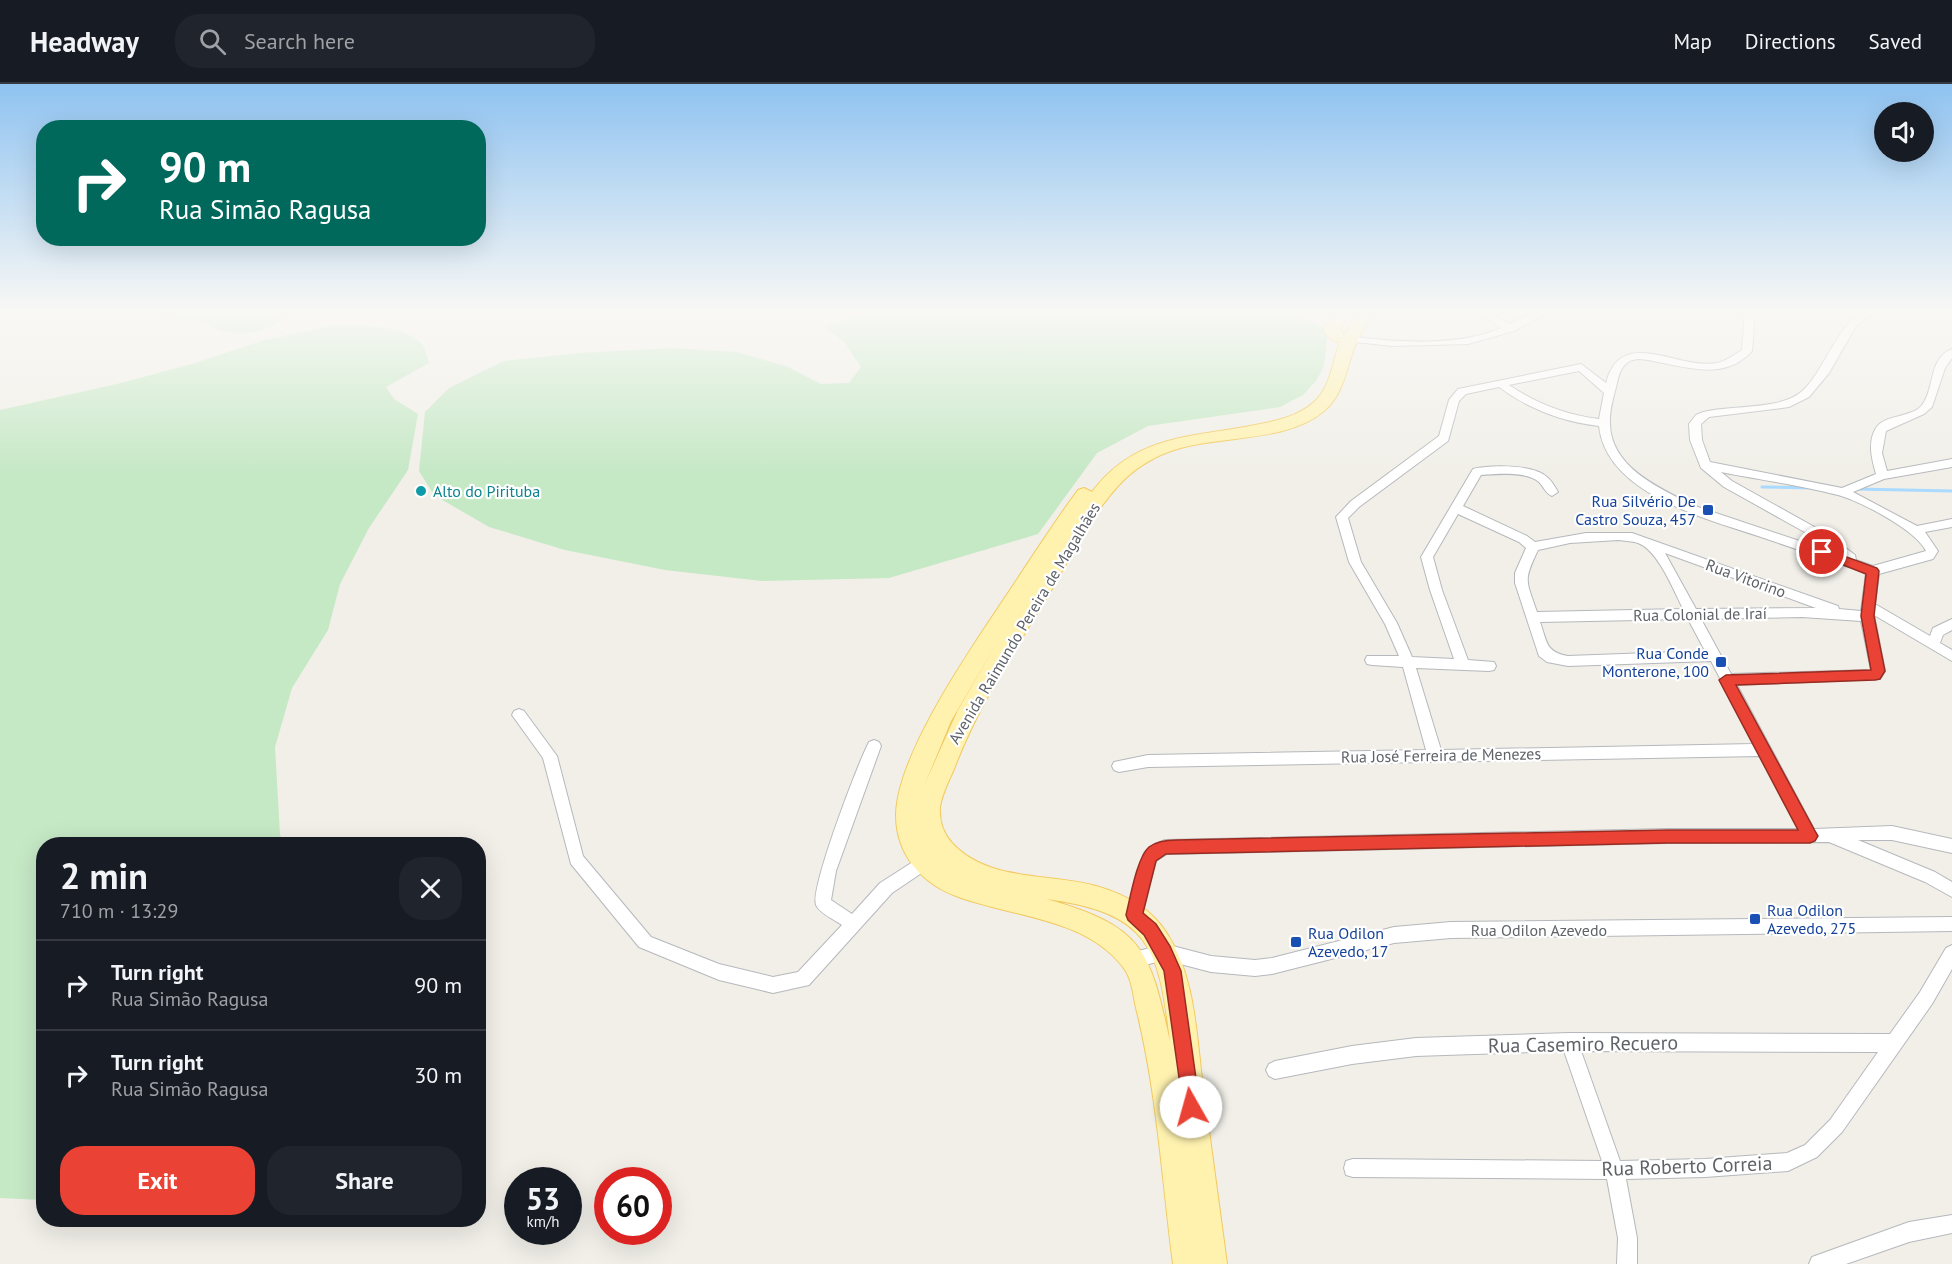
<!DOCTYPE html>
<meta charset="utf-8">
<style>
:root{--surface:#171b24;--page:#20242c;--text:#f1f3f6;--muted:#9ea1a6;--line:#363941;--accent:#ea4335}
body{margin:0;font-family:"PT Sans",sans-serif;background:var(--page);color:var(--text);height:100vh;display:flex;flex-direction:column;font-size:22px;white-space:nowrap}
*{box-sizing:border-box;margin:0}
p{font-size:20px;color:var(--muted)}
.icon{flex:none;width:33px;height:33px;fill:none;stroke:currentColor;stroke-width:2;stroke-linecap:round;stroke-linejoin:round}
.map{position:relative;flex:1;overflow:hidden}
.drawer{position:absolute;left:36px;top:753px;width:450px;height:390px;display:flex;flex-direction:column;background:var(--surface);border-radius:24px;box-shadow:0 6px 24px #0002}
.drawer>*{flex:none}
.guide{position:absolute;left:36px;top:36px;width:450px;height:126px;border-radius:24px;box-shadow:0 6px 24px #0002;background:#00695c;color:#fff;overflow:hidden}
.tools{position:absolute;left:1874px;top:18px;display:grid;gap:12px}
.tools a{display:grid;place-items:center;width:60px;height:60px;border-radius:50%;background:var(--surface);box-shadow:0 6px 24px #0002;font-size:30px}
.speed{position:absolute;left:504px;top:1083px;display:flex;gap:12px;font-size:30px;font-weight:700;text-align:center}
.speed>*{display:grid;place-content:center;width:78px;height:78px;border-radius:50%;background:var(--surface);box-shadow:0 6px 24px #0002;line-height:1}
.speed small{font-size:15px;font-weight:400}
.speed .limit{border:9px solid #d22;background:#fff;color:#111}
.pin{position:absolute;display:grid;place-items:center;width:51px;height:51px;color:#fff;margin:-26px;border:3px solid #fff;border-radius:50%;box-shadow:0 2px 6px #0007}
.me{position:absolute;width:66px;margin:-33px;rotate:353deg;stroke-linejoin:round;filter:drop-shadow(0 0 4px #0008)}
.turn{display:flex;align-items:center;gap:21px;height:126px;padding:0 24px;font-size:27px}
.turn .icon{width:78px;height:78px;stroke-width:2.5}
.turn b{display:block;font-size:42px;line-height:51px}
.round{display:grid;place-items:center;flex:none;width:63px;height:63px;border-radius:24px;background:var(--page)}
.head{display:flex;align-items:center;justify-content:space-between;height:102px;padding:0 24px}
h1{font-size:36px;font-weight:600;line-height:45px}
.button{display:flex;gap:12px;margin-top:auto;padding:12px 24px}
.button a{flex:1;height:69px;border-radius:24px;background:var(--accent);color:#fff;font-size:24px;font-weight:600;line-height:69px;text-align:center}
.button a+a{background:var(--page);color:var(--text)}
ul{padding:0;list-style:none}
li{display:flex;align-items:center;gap:18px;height:90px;padding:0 24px;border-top:2px solid var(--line)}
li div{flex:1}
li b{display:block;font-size:22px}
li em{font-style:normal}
header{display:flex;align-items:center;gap:36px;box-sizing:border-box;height:84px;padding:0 30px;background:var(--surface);border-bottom:2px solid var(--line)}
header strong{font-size:28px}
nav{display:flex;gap:33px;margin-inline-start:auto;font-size:21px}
.search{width:420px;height:54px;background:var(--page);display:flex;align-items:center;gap:15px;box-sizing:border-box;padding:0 21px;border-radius:24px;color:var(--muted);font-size:22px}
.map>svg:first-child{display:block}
</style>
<header>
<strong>Headway</strong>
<div class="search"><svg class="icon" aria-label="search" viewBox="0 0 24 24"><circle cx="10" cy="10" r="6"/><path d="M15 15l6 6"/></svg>Search here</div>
<nav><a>Map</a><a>Directions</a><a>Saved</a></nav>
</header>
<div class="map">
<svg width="1952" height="1180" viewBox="0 0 1952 1180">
<rect width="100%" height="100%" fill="#f1efe8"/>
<!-- green -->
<path fill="#c5e8c5" d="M149,227H285L284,234C267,249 240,254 219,246C210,243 202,238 193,236C178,234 161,238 149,227Z
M872,227H1304L1303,233L1328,246L1324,282L1316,297L1303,311L1280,323L1148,342L1097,369L1038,450L889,494L762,497L665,486L565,466L489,443L434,411L419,387L425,328L449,304L504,277L579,269L671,264L737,268L788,283L821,300L849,299L861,283L845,259L824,242Z
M330,242C356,242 404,239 423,261C426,266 427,274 429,279L386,303L394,315L418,330L408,386L369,444L340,500L328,546L292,604L275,663L280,751L285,760H44L43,1116L0,1114V326L121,299L195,279L264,256Z"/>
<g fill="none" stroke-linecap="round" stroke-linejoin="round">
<!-- stream -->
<path stroke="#aadaff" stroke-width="3" d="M1762,403L1812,404
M1856,405L1952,407"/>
<defs>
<path id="minor" d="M1477,227H1488L1509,240L1538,227H1551L1514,247L1468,260L1392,262L1337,256L1336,254L1341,251C1389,258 1456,264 1501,244Z
M1742,227H1752L1754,240L1752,267C1721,301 1678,279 1640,275C1625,275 1620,285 1617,299C1614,312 1609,326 1610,340C1611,384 1661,405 1695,422L1838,470L1819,456L1724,403L1701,384L1690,356L1689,340L1696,331L1703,328C1731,321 1780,326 1801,308C1827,287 1839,227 1875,227L1856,242L1829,289L1809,313L1789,323L1709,333L1701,340L1702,356L1710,378L1842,404L1876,390C1872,376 1867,358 1876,344C1885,330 1912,334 1922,321C1935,305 1928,274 1952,265V274L1945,284L1932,323L1924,330L1886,347L1882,369L1887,387L1952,375V383L1884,395L1853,408L1917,442L1952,435V443L1925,448L1938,467L1933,475L1879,490L1875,520L1930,552L1933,544L1952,535V546L1943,551L1940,559L1952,566V577L1874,531L1885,587L1880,595L1737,601L1814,745L1892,742L1952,755V769L1892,756H1858L1935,788L1952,798V813L1925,798L1829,758L1667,759L1167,770L1156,777L1140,836L1134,838L1128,836L1126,831L1144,769L1150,763L1165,756L1667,745H1799L1760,672L1148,683L1119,688L1114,686L1112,682L1114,678L1148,671L1426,666L1403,583L1372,581L1367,580L1365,576L1367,572H1399L1385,540L1349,478L1336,433L1351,417L1439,352L1449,316L1458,305L1581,280L1606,299C1621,241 1677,286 1717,279C1726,277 1734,271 1742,266L1744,240ZM1579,287L1604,309L1599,335C1566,331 1537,320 1509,301ZM1499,303C1529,325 1562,338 1599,342C1606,410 1707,435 1761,453C1796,465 1831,477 1866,489L1861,527L1839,525L1838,522L1632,449H1586L1535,458L1527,452L1463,422L1481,391C1497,390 1526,387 1539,398C1544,403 1545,409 1552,412L1558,408C1555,403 1552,397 1547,393C1533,380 1490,381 1473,385L1421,473L1430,506L1454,575L1412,573L1397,539L1361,478L1348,434L1359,423L1448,357L1459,317L1466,310ZM1721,388C1760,396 1800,401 1838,411C1860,417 1916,446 1926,467L1873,482L1856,476L1855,471L1827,450L1732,397ZM1458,430L1519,458L1526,464L1515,489V499L1539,572L1547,578L1568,582L1711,577L1754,660L1441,666L1416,584L1489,587L1494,586L1496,582L1494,578L1468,576L1442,506L1433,473ZM1618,456C1625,457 1632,457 1638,459C1658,466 1674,507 1683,525L1537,528C1526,496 1523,497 1538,466L1570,459ZM1665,469L1816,524L1696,525ZM1802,533L1861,537L1871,586L1731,590L1701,535ZM1688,535L1705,567L1568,572C1545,568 1547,557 1540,538Z
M519,625L524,627L557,672L583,772L651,853L719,880L773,893L798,888L842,841C835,836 819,829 816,821C810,804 858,679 869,658L874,656L879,658L881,662L836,787L831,816L852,830L880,799L919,774L924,772L929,774L932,779L929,784L892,809L809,901L773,909L719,896L639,863L571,780L543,674L512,631L514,627Z
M1952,833V847L1451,854L1394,859L1272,890L1255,892L1211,888L1165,876L1133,884L1127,882L1125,876L1127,870L1165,860L1211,872L1255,876L1272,874L1394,843L1451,838Z
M1952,861V885L1932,920L1842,1048L1817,1073L1788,1087L1705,1093L1626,1095L1637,1154V1180H1617L1618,1154L1607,1095L1353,1093L1346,1091L1344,1084L1346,1077L1353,1075L1602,1077L1564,967L1416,972L1352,980L1275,995L1269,992L1266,986L1269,980L1275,977L1352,962L1416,954L1569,949L1890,950L1920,908L1946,864ZM1581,967L1878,968L1830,1036L1805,1061L1787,1069L1705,1075L1620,1077Z
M1952,1131V1149L1909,1158L1846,1180H1809L1812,1173L1909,1138Z"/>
<path id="primary" d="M1337,227H1352L1340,244L1344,251L1359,227H1374C1367,238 1360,250 1355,262C1346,285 1344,310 1324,327C1280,364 1201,347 1153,375C1135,384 1120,398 1108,414C1084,443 1068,478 1049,510C1014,567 978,622 954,685C949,697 942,710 940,723C939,736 943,749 952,759C988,798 1049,789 1096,802C1124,810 1150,823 1166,848C1196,893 1196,951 1203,1002C1211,1061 1219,1121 1227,1180H1173C1162,1095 1157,1008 1136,924C1133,911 1132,894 1123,883C1085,833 1010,833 956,812C921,799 896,770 896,731C897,668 977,556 1012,503C1034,470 1055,437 1078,406L1084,404L1092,408C1138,347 1198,354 1265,339C1284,335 1305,329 1318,314C1331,299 1333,276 1340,258L1333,257L1324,248V244ZM1001,552L958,626L924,702L951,637ZM1046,815C1149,829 1159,862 1170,958C1150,865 1143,842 1046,815Z"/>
</defs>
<!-- minor casing -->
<use href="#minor" stroke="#b5b8bc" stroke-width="2"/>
<!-- primary casing -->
<use href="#primary" stroke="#f2c960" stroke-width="2"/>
<!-- minor -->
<use href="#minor" fill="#fff" fill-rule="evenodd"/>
<!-- primary -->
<use href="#primary" fill="#fff2af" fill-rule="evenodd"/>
</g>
<!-- sky -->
<linearGradient id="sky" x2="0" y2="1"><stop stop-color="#8fc3f1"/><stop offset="0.58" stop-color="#f9f8f5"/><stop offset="1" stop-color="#f9f8f5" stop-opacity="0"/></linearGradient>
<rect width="1952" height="392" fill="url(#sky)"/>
<!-- route -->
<path fill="#ea4335" stroke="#982c22" stroke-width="1.5" d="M1822,464L1877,484L1879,487L1874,532L1885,587L1880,595L1875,596L1736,601L1815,747L1818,752L1815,757L1810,759H1667L1166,770L1156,777L1143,829L1156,840L1170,862L1181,887L1200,1023L1197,1029L1191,1032L1184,1029L1164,887L1144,851L1128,836L1126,831C1130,815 1137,773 1149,763C1157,757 1167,756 1176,756L1667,746H1798L1719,596L1726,591L1871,586L1861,532L1866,490L1818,471L1816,468Z"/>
<!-- markers -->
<circle fill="#0f9aa8" stroke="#fff" stroke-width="2" cx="421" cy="407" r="6"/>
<g fill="#1a4fb4" stroke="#fff" stroke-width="2">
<rect x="1702" y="420" width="12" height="12" rx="3"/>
<rect x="1715" y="572" width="12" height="12" rx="3"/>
<rect x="1749" y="829" width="12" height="12" rx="3"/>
<rect x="1290" y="852" width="12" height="12" rx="3"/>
</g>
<g text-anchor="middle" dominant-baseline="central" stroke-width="4.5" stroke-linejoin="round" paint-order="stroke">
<!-- culture labels -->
<g font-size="16" fill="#0d838f" stroke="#fff" text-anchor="start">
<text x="433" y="407">Alto do Pirituba</text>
</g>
<!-- transit labels -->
<g font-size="16" fill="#164399" stroke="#fff" text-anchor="end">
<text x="1696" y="417">Rua Silvério De<tspan x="1696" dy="18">Castro Souza, 457</tspan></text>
<text x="1709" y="569">Rua Conde<tspan x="1709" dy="18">Monterone, 100</tspan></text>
<text x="1767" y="826" text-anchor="start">Rua Odilon<tspan x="1767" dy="18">Azevedo, 275</tspan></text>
<text x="1308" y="849" text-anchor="start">Rua Odilon<tspan x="1308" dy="18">Azevedo, 17</tspan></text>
</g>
<!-- street labels -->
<g font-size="16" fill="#5f6368" stroke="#fff">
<text transform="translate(1746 494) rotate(20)">Rua Vitorino</text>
<text transform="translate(1700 530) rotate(-1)">Rua Colonial de Iraí</text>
<text transform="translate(1024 539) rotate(-59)">Avenida Raimundo Pereira de Magalhães</text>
<text transform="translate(1441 671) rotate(-1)">Rua José Ferreira de Menezes</text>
<text x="1539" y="846">Rua Odilon Azevedo</text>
</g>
<!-- near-street labels -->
<g font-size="20" fill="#5f6368" stroke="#fff">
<text transform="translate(1583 960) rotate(-1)">Rua Casemiro Recuero</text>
<text transform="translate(1687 1082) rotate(-2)">Rua Roberto Correia</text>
</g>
</g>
</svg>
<div class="tools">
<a><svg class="icon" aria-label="sound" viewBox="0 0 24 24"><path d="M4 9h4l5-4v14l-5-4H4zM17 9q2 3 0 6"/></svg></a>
</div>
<div class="speed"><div>53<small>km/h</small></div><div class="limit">60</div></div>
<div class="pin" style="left:1822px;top:468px;background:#d93025"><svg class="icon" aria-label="arrive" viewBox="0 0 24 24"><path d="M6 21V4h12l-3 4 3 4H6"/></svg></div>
<svg class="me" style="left:1191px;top:1023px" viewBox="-20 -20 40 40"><circle r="19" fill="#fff"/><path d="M0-13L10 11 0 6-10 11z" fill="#ea4335"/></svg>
<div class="guide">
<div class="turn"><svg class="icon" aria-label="right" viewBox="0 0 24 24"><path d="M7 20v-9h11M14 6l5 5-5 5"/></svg><div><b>90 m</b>Rua Simão Ragusa</div></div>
</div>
<section class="drawer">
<div class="head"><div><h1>2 min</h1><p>710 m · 13:29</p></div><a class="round"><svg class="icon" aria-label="close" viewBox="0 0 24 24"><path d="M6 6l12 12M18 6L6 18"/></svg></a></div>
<ul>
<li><svg class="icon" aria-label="right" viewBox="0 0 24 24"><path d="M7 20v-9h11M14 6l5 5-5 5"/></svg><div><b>Turn right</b><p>Rua Simão Ragusa</p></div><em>90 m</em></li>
<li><svg class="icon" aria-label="right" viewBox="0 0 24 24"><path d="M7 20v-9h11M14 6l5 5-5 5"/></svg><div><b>Turn right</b><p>Rua Simão Ragusa</p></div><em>30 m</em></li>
</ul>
<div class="button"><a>Exit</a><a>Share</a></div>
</section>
</div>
